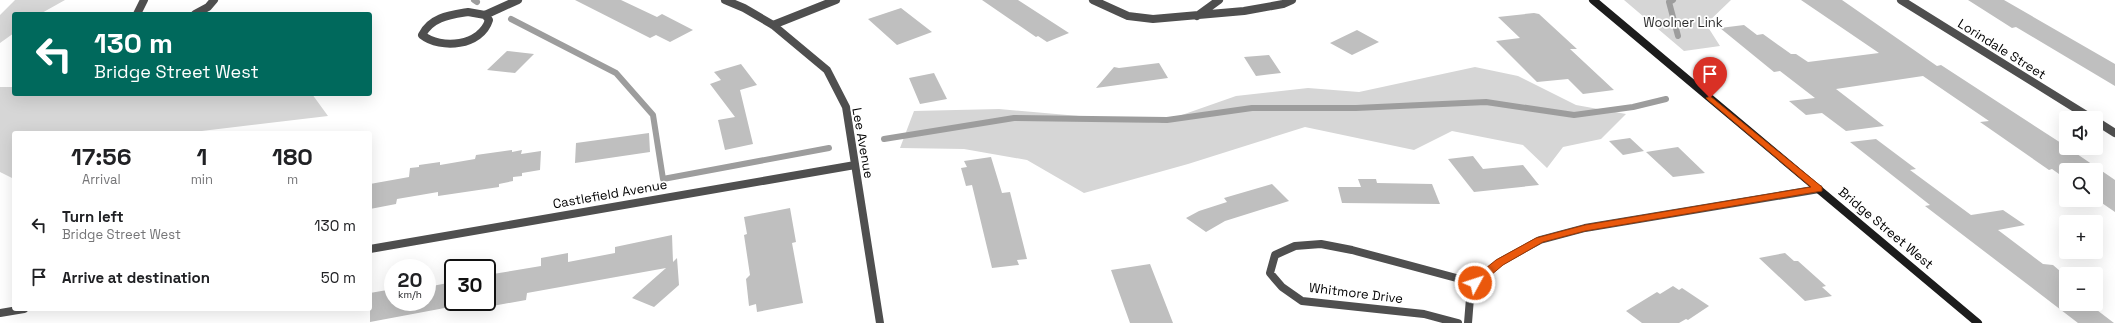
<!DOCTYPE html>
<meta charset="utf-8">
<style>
:root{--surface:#fff;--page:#f6f6f6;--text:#202124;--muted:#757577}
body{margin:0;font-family:"Space Grotesk",sans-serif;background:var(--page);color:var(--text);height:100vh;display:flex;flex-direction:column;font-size:15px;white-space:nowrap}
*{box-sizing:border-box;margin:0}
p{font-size:13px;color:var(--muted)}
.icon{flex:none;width:22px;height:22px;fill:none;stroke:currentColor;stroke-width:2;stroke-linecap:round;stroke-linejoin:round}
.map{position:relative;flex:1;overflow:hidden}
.details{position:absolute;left:12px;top:131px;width:360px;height:180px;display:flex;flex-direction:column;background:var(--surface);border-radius:4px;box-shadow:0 4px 16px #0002}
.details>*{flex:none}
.hud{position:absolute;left:12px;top:12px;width:360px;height:84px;border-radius:4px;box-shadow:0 4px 16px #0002;background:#00695c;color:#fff;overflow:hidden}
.controls{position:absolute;left:2059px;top:111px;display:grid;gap:8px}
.controls a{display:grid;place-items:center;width:44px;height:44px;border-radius:4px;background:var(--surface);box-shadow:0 4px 16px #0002;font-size:20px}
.speed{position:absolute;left:384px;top:259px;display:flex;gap:8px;font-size:20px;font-weight:700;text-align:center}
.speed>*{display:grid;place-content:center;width:52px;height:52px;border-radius:50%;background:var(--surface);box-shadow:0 4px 16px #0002;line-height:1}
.speed small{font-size:10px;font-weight:400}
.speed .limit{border:2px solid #111;border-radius:6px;background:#fff;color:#111}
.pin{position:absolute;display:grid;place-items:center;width:34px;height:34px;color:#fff;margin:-41px -17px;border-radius:50% 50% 50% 0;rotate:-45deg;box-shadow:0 0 4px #0007}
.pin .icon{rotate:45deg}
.me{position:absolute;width:44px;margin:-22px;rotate:50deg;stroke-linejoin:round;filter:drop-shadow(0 0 3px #0008)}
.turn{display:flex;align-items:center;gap:14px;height:84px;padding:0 16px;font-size:18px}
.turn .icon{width:52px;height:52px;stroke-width:2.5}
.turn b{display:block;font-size:28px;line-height:34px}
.eta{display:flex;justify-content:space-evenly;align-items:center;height:68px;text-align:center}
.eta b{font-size:24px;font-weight:700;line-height:28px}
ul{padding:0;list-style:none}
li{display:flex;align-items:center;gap:12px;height:52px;padding:0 16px}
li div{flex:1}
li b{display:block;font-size:15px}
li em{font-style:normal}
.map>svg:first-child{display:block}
</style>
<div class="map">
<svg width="2115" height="323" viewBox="0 0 2115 323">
<rect width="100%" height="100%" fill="#fff"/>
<!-- green -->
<path fill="#d6d6d6" d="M15,0H65L40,14H14V33L0,43V15Z
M1624,0H1731L1706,24L1720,46L1684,51Z
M1475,67L1518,76L1576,105L1626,114L1601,139L1563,147L1547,168L1523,145L1452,131L1414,150L1305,127L1188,164L1084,193L1027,160L964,149L900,148L914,111L999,109L1159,123L1236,96L1308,88L1359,92Z
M0,87H14V94H312L328,116L185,133H14V179L0,172Z"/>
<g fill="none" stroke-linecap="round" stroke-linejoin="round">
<!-- stream -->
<path stroke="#9d9d9d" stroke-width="6" d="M474,0L477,2
M1673,0L1669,2L1678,36
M511,19L616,73L653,115L663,179L829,148
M884,139L1014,118L1167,120L1252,108H1356L1486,102L1574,115L1633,107L1666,99"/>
</g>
<!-- building -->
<path fill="#bfbfbf" d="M575,0H621L657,17L662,14L693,30L670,42L656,35L650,38Z
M982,0H1018L1069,33L1047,42L1038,36L1036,37Z
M1801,0H1842L1937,66L1941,65L2061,143L2115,180V212L2096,199V170H2066V179L2052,169L2049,170L1980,122L1989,121L1923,76L1836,89L1884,126L1846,131L1822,113L1806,115L1789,101L1815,98L1780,71L1774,72L1720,28L1744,25L1757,35L1763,34L1791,54H1796L1808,62L1879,53Z
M1968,0H2004L2115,64V86L2016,27L2012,28Z
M901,8L932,32L897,45L868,19Z
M1534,13L1539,14L1577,49H1570L1614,90L1583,94L1568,79L1537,82L1496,41L1520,38L1498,17Z
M1357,30L1379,42L1352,55L1330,43Z
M507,51L534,54L515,73L487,70Z
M1269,55L1281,73L1256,76L1244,57Z
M1159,63L1168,78L1096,88L1114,67L1119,68Z
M741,64L757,85L740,90L753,144L725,150L718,120L735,117L710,84L721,80L714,72Z
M934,73L947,99L920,104L909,78Z
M649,133L650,152L575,163L576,143Z
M1630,138L1644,151L1623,155L1609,141Z
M1876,139L1916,169L1910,170L1971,215L2003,210L2025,225L1998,230L2043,264L2053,265L2060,271V277L2066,282V308L2089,304L2114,323H2078L1925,206L1930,205L1850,142Z
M1678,147L1705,173L1673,177L1646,152Z
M512,150V152L522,150L521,154L541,151L540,170L522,173V176L513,177V181L499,184V187L438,196V192L397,199L396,204L370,209V184L409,177L410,168L419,167V165L440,162V165L475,159L476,155Z
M1473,156L1483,169L1523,165L1539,185L1474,192L1448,159Z
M991,157L1002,193L1010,192L1027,259L1017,260L1019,265L992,268L972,185L966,186L961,168L967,167L964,161Z
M1358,179H1376L1377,183L1432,184L1440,204L1342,203L1338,187H1361Z
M1272,184L1289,201L1225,221L1206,232L1186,218L1199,211L1227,202L1224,198Z
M790,208L796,242L792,243L803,303L757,312L756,304L749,306L746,279L750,275L744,235L747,234L744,217Z
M672,235L673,262L677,258L679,285L654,307L632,298L666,268L527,293L526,300L487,307V275L541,266V258L568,253V262L615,253V247Z
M1785,253L1794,261H1798L1826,286L1822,287L1832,296L1805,301L1759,258Z
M1150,264L1173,323H1130L1111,270Z
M453,282L450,307L370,322V293L393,289V302H427V287Z
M1673,286L1679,290L1682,288L1709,306L1688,320L1686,319L1679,323H1642L1626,311L1657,292L1660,294Z"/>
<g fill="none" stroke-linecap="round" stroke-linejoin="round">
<!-- street -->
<path stroke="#4f4f4f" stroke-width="8" d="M725,0L744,8L773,25L827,70L846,107L880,323
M1093,0L1128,16L1153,19L1244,11L1283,4L1292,0
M1901,0L2091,118
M468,12L485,15L489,20C481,46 441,50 422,35C431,17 450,15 468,12Z
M137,14L144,0
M195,14L208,7L214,0
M485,15L518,0
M1197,16L1219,0
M773,25L836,0
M2096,121L2115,133
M370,249L855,165
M0,313L24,309
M1458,323L1424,314L1302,301L1282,287L1270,273L1275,255L1295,246L1321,244L1352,250L1475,283
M1468,323L1470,298L1475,283L1500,262L1540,240L1585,228L1819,189"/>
<!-- secondary -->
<path stroke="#1c1c1c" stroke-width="8" d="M1593,0L1978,323"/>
</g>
<!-- route -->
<path fill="#ea580c" stroke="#983908" d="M1710,96L1822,187V191L1585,231L1543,242L1503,265L1478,286H1471L1470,283L1471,280L1496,260L1536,238L1585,225L1811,187L1708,100L1706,98Z"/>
<g text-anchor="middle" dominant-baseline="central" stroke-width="3.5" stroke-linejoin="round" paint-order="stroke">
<!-- park labels -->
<g font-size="13" fill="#2d2d2d" stroke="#fff">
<text x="1683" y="22">Woolner Link</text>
</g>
<!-- street labels -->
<g font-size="13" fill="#000" stroke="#fff">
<text transform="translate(2002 49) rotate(32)">Lorindale Street</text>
<text transform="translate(863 143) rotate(80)">Lee Avenue</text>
<text transform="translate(610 194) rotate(-10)">Castlefield Avenue</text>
<text transform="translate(1886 228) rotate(40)">Bridge Street West</text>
<text transform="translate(1356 293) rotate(7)">Whitmore Drive</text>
</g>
</g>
</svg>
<div class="controls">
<a><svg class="icon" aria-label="sound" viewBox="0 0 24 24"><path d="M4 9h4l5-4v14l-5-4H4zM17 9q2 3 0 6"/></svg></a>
<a><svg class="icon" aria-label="search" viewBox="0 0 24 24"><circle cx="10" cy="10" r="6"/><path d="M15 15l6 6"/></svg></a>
<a>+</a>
<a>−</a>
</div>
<div class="speed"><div>20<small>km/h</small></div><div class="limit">30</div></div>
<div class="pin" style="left:1710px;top:98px;background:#d93025"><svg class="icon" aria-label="arrive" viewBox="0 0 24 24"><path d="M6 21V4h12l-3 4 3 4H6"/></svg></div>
<svg class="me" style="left:1475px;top:283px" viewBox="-20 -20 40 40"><circle r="17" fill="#ea580c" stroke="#fff" stroke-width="3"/><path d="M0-11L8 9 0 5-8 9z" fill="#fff"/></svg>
<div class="hud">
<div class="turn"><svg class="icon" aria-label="left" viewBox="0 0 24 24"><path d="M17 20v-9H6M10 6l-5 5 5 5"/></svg><div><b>130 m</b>Bridge Street West</div></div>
</div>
<section class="details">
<div class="eta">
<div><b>17:56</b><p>Arrival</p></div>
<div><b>1</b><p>min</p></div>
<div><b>180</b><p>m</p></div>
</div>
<ul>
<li><svg class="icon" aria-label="left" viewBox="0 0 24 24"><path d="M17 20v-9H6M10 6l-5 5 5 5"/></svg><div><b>Turn left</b><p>Bridge Street West</p></div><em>130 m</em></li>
<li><svg class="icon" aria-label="arrive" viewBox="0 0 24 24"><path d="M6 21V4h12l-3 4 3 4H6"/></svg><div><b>Arrive at destination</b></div><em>50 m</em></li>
</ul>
</section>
</div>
